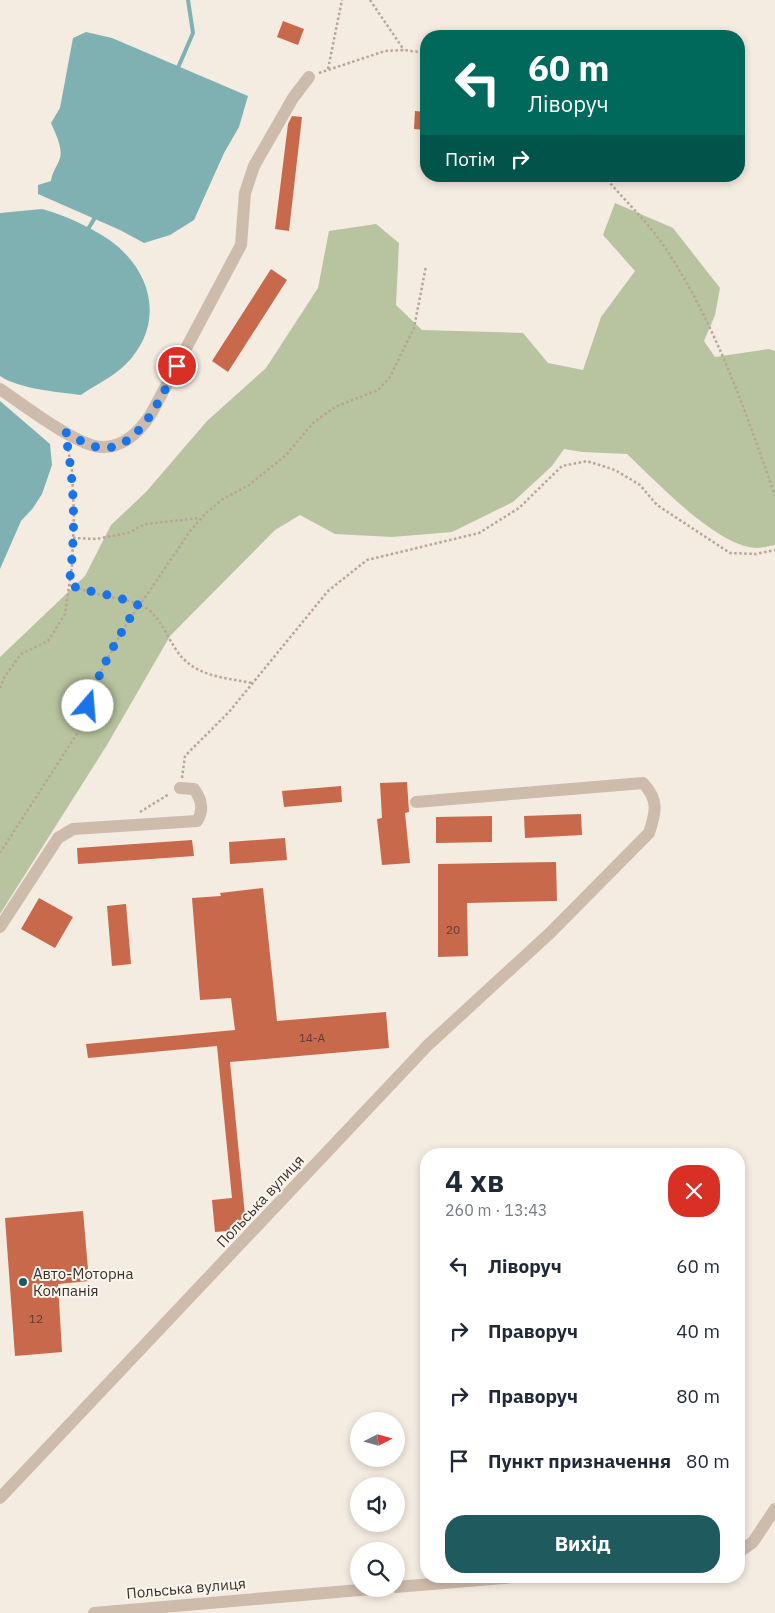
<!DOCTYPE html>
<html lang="uk">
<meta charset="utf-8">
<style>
:root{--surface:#fff;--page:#f6f6f7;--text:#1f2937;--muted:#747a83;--accent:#1f5a5e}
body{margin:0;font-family:"IBM Plex Sans",sans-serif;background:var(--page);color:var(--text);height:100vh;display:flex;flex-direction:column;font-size:19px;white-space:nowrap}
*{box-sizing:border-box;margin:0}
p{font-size:16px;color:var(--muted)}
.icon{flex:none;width:28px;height:28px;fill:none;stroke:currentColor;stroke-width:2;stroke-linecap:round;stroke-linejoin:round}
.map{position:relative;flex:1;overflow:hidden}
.side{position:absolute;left:420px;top:1148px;width:325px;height:435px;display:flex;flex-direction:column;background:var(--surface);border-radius:20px;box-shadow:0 2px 8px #0003}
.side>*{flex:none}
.top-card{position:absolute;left:420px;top:30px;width:325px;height:152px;border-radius:20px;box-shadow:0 2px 8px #0003;background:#00695c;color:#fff;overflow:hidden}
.needle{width:32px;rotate:84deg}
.tools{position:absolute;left:350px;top:1412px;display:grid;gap:10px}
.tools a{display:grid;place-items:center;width:55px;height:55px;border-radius:50%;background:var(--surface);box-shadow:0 2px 8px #0003;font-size:25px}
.pin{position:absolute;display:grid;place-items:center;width:42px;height:42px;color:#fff;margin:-21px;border:2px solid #fff;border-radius:50%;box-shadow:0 1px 5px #0007}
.me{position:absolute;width:55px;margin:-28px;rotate:18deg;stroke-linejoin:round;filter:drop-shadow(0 0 4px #0008)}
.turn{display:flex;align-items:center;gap:18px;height:105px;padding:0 25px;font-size:22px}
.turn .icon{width:65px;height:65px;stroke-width:2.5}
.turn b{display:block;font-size:35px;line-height:42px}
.then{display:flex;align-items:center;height:48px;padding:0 25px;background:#0003;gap:10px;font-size:19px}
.round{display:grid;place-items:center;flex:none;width:52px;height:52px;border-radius:20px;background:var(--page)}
.headline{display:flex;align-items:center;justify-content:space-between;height:85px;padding:0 25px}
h1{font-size:30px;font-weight:700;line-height:38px}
.cta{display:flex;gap:10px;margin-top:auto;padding:10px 25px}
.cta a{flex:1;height:58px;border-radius:20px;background:var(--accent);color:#fff;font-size:20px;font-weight:700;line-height:58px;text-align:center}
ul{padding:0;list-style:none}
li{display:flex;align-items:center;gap:15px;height:65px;padding:0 25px}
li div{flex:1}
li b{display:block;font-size:19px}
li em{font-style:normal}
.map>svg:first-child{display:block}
</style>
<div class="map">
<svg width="775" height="1613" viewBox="0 0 775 1613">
<rect width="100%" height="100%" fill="#f4ebe1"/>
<!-- green -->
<path fill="#b8c4a0" d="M615,203L673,228L720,288L715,315L704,341L715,357L769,349L775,351V545C769,546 762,548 756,548C716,546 656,481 627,454L582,452L564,449L552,466L513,502L452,532L392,537L335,534L300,515L275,530L170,636L107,745L0,914V657L85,576L111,525L146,492L207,421L266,368L318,288L329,231L376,224L399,243L396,305L422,330L523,333L548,363L583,370L601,317L635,271L603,235Z"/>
<!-- water -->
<path fill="#7fb0b2" d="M86,32L112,38L248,96L239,127L224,153L194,220L170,235L144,243L120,230L38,194V185L51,181C52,172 57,167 60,158C63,147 55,133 51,123L60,108L73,38Z
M42,209C65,215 88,226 108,239C153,270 166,325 125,365C113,377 95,385 81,395C58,392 19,389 0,376V213Z
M0,401L50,444L52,465L42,494L33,508L21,521L0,569Z"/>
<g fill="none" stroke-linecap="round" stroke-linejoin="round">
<!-- stream -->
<path stroke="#7fb0b2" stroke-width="4" d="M177,70L193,33L188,0
M85,234L96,216"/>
</g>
<!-- building -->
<path fill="#c8694b" d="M283,21L304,29L298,45L277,37Z
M415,111L426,112L425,130L414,129Z
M292,116L302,117L289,231L275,229L288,124Z
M271,269L287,280L228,372L212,361Z
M407,782L409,812L405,813L410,863L382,865L377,819L382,818L380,783Z
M341,786L342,802L284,807L282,791Z
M581,814L582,835L525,838L524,816Z
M492,816V842L436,843V817Z
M285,838L287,860L230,864L229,842Z
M192,840L194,856L78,864L77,848Z
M556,862L557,901L467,903L468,956L438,957V864Z
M263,888L277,1021L386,1012L389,1048L230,1062L246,1226L242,1230L215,1232L212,1200L232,1198L217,1046L88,1058L86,1044L235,1030L231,998L200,1000L192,898L221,896L220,893Z
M39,898L73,917L55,948L21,929Z
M126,904L131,964L112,966L107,906Z
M83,1211L89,1281L58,1284L62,1352L15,1356L5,1218Z"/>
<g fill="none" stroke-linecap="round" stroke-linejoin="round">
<!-- path -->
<path stroke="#b9a596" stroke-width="2.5" stroke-dasharray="2.5 2.5" stroke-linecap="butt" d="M370,0L404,50
M328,69L342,0
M319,73L385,51L404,50L426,53
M604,176C625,201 651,225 668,252C716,326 746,412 775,496
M73,538L96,539L128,533L145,524L200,518
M69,585C80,589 91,593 102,595C118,599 135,600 149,610C161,620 167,636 175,648C193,677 222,677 252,683
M0,688L5,676L21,654L48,641L65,614L72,566L74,515L72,471L68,449
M182,778L185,756L229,712L328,591L367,560L479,533L519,508L562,466L587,461L615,470L640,485L657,505L730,553L756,554L775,550
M140,812L169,794
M0,853L82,726L94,685L122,631L191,530L206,513L223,499L249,485L285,456L314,422L335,407L378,390L390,377L414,328L426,266"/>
<!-- minor -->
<path stroke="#cdbbac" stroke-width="12" d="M0,389C21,403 79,448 103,447C125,447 140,431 151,414L241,245L245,193L254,166L293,98L309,77
M0,927L58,838L73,829L197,821C204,810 202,800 194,789L180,788
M0,1498L428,1045L550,933L649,833C656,812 659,800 643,783L416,802
M739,1552L753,1542L775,1509
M396,1587L527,1576
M94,1613L371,1589"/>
</g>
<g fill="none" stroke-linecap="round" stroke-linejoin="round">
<!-- route -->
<path stroke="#1a73e8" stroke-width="9" stroke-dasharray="0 16.2" d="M88,706C99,670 118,637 138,605C117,595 92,593 69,585C76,533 75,483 65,432C76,438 88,446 101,448C140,451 162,394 177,366"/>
</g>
<!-- markers -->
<circle fill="#1f5a5e" stroke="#fbf5ee" stroke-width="2" cx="23" cy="1282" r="5"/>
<g text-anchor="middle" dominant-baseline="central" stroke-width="4" stroke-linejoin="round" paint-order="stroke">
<!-- number labels -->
<g font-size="12" fill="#5e3e33">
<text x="453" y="929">20</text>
<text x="312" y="1037">14-А</text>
<text x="36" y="1318">12</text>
</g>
<!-- street labels -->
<g font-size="15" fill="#3b302b" stroke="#fbf5ee">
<text transform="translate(260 1201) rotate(-47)">Польська вулиця</text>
<text transform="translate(186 1588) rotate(-5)">Польська вулиця</text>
</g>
<!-- poi labels -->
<g font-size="15" fill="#3b302b" stroke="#fbf5ee" text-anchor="start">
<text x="33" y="1273">Авто-Моторна<tspan x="33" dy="17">Компанія</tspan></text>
</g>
</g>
</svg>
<div class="tools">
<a><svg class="needle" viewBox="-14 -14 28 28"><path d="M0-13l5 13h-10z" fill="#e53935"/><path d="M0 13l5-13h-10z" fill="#747a83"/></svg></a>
<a><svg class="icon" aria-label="sound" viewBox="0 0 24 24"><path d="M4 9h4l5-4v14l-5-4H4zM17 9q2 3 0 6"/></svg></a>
<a><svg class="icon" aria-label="search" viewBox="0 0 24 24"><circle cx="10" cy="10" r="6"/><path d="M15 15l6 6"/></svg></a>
</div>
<div class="pin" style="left:177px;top:366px;background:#d93025"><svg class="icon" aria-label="arrive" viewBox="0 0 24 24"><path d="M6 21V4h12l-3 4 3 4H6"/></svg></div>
<svg class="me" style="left:88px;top:706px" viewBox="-20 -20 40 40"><circle r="19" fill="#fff"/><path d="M0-13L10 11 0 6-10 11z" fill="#1a73e8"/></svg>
<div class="top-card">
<div class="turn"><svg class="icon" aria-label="left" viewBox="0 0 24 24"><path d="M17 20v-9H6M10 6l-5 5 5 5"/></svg><div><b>60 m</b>Ліворуч</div></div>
<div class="then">Потім<svg class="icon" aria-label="right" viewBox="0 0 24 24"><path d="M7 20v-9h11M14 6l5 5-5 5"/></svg></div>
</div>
<section class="side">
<div class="headline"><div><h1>4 хв</h1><p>260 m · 13:43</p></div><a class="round" style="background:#d93025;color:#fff"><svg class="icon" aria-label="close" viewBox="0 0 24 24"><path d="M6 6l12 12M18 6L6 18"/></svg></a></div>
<ul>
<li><svg class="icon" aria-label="left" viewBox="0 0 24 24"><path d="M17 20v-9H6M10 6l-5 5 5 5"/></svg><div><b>Ліворуч</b></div><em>60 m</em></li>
<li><svg class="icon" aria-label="right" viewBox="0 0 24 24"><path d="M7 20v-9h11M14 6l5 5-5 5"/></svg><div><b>Праворуч</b></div><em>40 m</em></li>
<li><svg class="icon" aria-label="right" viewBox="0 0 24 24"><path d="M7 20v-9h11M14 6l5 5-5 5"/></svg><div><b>Праворуч</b></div><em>80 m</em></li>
<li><svg class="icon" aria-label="arrive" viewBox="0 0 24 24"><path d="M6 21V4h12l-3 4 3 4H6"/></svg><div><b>Пункт призначення</b></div><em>80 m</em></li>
</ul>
<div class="cta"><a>Вихід</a></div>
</section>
</div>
